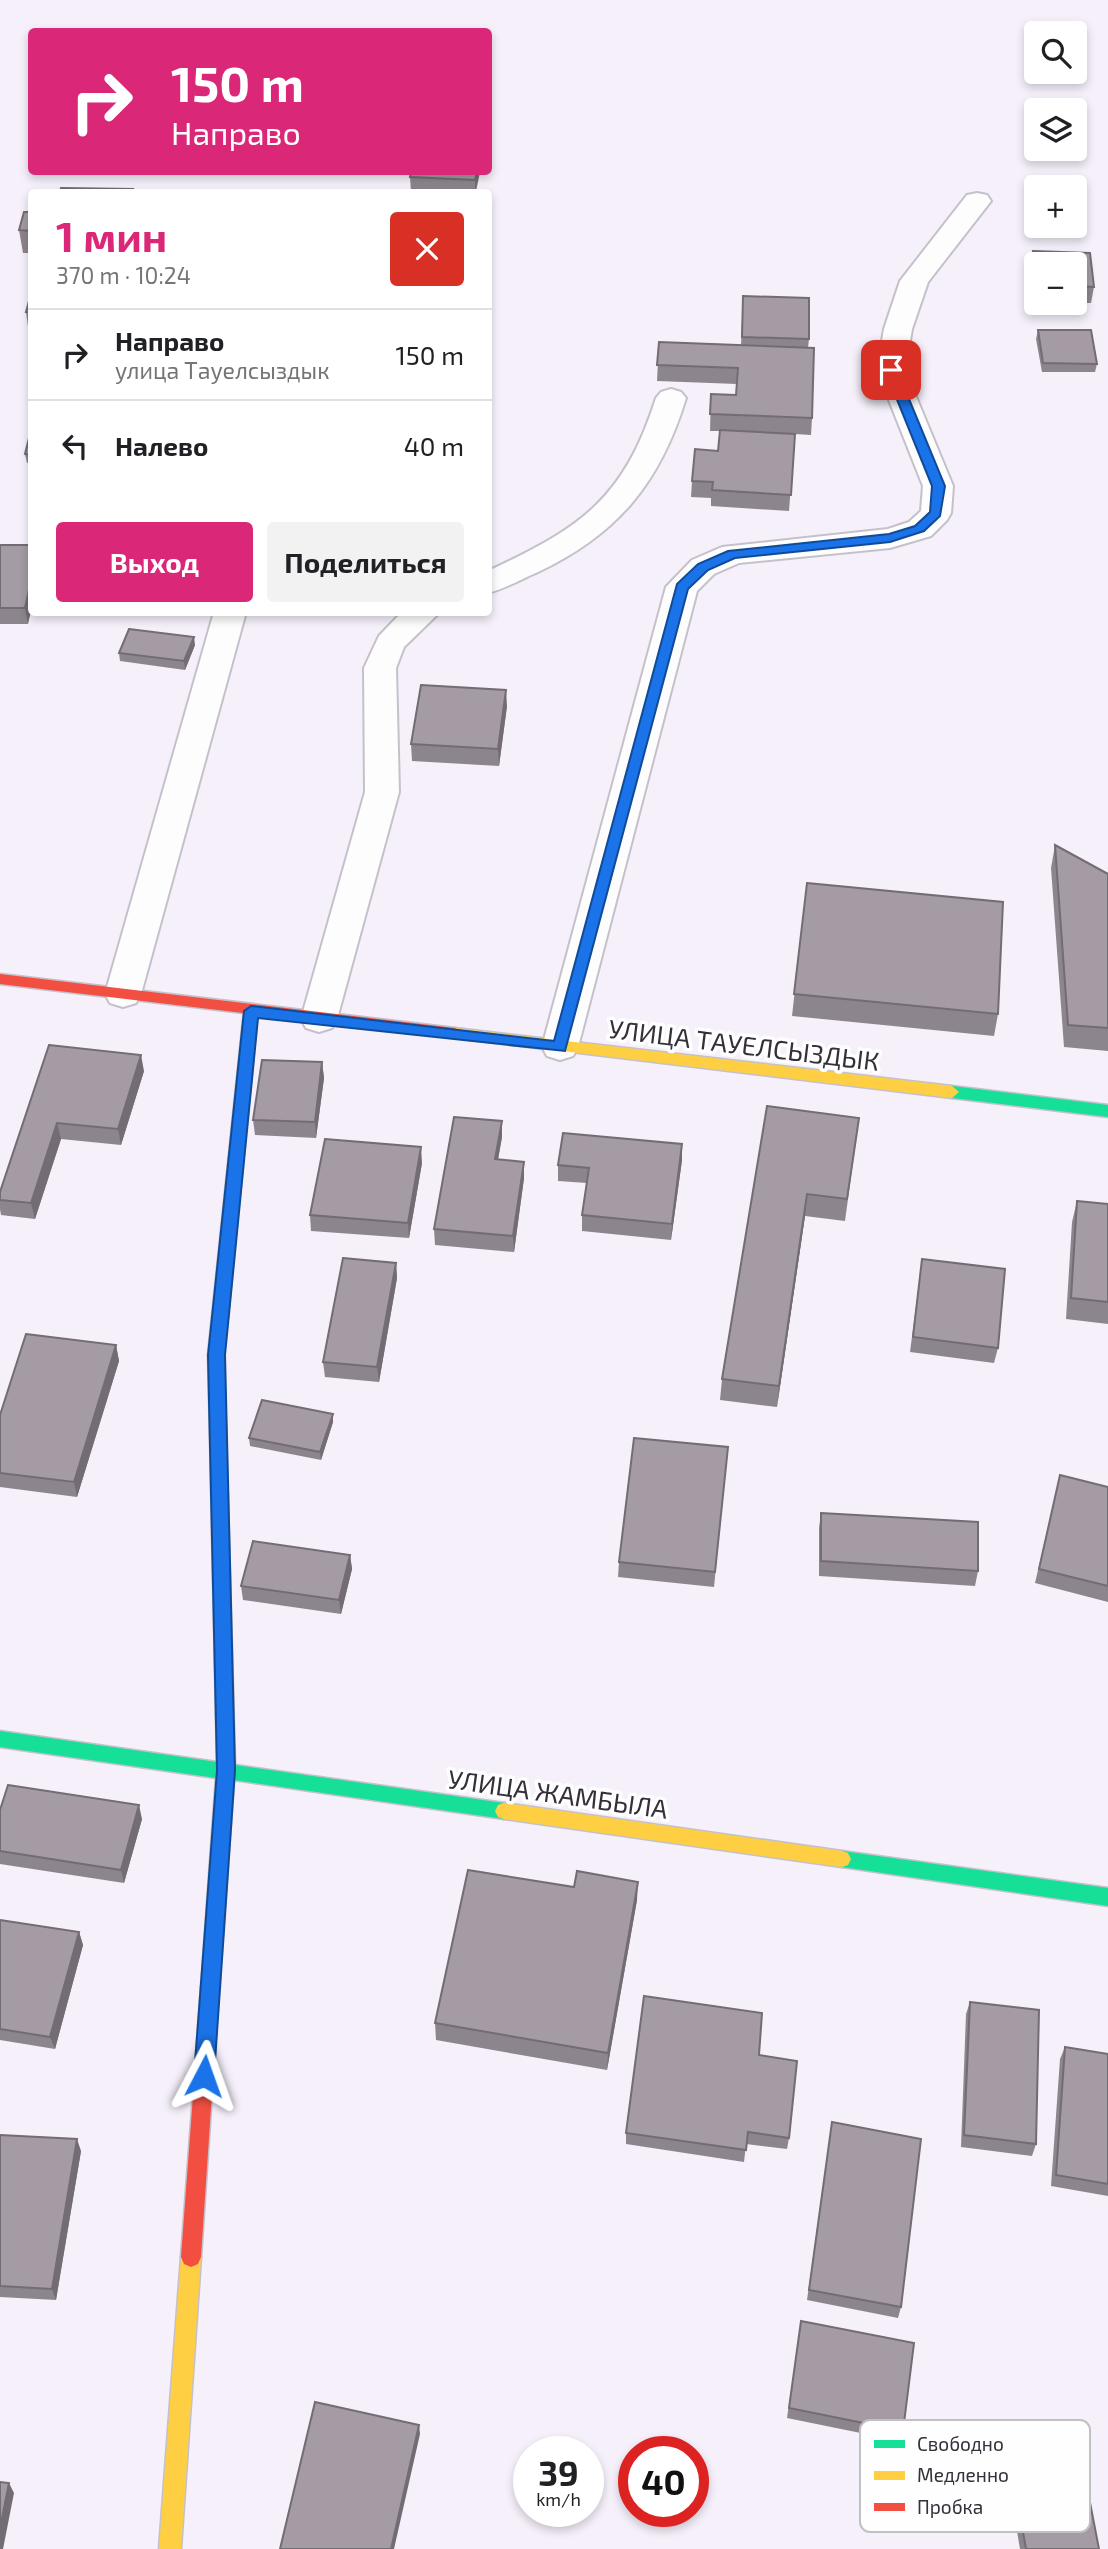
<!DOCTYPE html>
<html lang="ru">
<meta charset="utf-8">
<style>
:root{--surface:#fff;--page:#f2f2f2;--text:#202124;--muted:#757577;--line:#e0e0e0;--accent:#db2777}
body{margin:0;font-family:"Exo 2",sans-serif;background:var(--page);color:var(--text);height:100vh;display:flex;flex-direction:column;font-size:26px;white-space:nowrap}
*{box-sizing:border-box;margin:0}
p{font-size:23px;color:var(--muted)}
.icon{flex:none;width:38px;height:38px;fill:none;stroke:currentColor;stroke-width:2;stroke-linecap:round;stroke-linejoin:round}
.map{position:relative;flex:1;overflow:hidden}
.details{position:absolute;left:28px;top:189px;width:464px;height:427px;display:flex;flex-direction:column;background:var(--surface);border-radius:7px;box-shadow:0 4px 10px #0003}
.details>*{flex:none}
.guide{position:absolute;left:28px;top:28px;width:464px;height:147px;border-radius:7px;box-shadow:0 4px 10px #0003;background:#db2777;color:#fff;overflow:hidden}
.buttons{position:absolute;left:1024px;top:21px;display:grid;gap:14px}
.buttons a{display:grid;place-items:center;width:63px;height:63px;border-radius:7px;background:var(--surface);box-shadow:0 4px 10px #0003;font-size:35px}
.speed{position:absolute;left:513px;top:2436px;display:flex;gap:14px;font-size:35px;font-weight:700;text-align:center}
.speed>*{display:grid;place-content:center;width:91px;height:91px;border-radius:50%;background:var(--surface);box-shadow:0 4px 10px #0003;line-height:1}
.speed small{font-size:18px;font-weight:400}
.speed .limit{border:10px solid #d22;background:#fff;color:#111}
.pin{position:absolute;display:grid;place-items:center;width:60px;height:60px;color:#fff;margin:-30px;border-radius:14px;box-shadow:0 4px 10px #0006}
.me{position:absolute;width:77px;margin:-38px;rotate:4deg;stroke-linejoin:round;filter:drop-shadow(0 0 5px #0008)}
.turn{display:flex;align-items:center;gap:24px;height:147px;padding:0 28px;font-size:32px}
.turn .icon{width:91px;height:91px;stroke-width:2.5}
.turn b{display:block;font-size:49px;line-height:60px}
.round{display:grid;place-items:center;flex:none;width:74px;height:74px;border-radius:7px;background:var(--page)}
.overview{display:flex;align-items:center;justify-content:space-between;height:119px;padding:0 28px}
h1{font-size:42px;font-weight:700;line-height:52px;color:var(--accent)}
.button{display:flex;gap:14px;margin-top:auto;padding:14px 28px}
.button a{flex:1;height:80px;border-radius:7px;background:var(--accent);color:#fff;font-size:28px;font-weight:700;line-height:80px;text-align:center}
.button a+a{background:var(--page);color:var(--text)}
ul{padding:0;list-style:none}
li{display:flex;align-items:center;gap:21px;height:91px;padding:0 28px;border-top:2px solid var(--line)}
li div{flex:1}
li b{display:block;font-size:26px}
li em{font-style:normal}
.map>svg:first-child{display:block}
</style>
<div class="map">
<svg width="1108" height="2549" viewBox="0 0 1108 2549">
<rect width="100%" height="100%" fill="#f5f0fa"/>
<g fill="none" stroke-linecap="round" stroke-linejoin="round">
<defs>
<path id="street" d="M977,193L987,195L991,201L928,282L912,329L905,370L953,486L951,513L947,520L931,536L890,548L739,563L714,574L697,591L578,1047L573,1056L560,1060L547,1056L542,1047L666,587L692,560L722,547L888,529L909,522L921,511L923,486L877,370L884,329L900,281L967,195Z
M671,389L681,392L686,398C660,483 618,534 538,572C522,579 506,588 488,593V571C581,528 624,499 656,398L661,392Z
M214,612H246L141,994L136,1003L123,1007L110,1003L105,994Z
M402,612H440L404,647L396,668L399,792L337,1019L332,1028L319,1032L306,1028L301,1019L365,792L364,668L379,636Z"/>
<path id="fast" d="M952,1086L1108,1105V1117L952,1098L945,1092Z
M218,1426L224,1428L226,1433L235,1765L504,1803L510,1805L513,1811L510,1817L504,1819L234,1780L219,1988L217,1994L210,1997L203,1994L201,1988L216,1778L0,1747V1731L217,1762L210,1433L212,1428Z
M842,1851L1108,1888V1906L842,1867L836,1865L833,1859L836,1853Z"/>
<path id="slow" d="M251,1006L258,1011L224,1355L226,1433L224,1438L218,1440L212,1438L210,1433L208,1355L244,1011Z
M455,1028L952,1086L959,1092L952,1098L455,1038L448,1033Z
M504,1803L842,1851L848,1853L851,1859L848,1865L842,1867L504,1819L498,1817L495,1811L498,1805Z
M191,2247L198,2250L201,2257L181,2549H159L181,2257L184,2250Z"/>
<path id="jam" d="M0,974L455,1028L462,1033L455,1038L0,984Z
M210,1979L217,1982L219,1988L201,2257L198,2264L191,2267L184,2264L181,2257L201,1988L203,1982Z"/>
</defs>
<!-- street casing -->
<use href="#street" stroke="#c5c1ca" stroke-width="4"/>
<!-- fast casing -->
<use href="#fast" stroke="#c5c1ca" stroke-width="3"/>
<!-- slow casing -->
<use href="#slow" stroke="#c5c1ca" stroke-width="3"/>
<!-- jam casing -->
<use href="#jam" stroke="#c5c1ca" stroke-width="3"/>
<!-- street -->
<use href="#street" fill="#fefdfe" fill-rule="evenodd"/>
<!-- fast -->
<use href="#fast" fill="#16e098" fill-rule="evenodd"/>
<!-- slow -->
<use href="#slow" fill="#ffcf43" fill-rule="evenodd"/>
<!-- jam -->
<use href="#jam" fill="#f24e42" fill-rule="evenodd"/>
</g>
<!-- wall -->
<path fill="#8d858e" d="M411,172H480L476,192H411L410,177Z
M32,212V253H23L19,230Z
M1033,251L1090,253L1094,287L1091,303H1074V264H1036V301H1033L1030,268Z
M32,290V334H29L26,312Z
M743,296L809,339L808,348L812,418L811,435L779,433L795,434L789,511L711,506V498L691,497L692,481L718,451L720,431H710L711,394L736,395L737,384L657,381L659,342L741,345Z
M1038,330L1097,364L1095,372H1042L1036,339Z
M32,426V463H27L25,454Z
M0,545H32L28,624H0Z
M195,645L185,670L120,661L119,653Z
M507,706L499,766L412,761L411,744Z
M1055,845L1108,874V1051L1064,1047L1051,868Z
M807,883L998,1014L994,1036L792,1016Z
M49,1045L144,1071L121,1145L61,1139L35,1219L1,1215L0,1209V1192Z
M322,1062L324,1078L316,1138L255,1135L253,1120Z
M767,1106L859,1118L845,1221L805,1216L777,1407L720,1400L722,1379Z
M502,1121V1137L498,1160L524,1162V1178L514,1252L435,1245L434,1229Z
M682,1144V1160L671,1240L582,1231V1215L587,1183L558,1181V1165Z
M422,1163L409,1238L311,1231L310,1215Z
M1077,1201L1108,1204V1324L1066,1319L1072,1222Z
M922,1259L998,1348L994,1363L910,1352Z
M396,1263L397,1278L379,1382L325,1377L323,1362Z
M116,1345L119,1361L77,1497L0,1487V1415Z
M333,1422L321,1460L250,1446L249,1438Z
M728,1447L714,1587L618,1577L619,1562Z
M1060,1475L1108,1487V1602L1035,1583Z
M821,1513L978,1571L975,1586L819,1576V1528Z
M350,1555L352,1569L341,1614L243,1600L241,1586Z
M0,1810L142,1819L124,1883L0,1864Z
M574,1887L637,1900L607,2070L436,2040L435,2023Z
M0,1920L79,1932L83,1945L55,2049L0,2040Z
M970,2002L1036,2144L1032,2156L961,2147L966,2014Z
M1065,2047L1108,2054V2196L1051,2186L1060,2059Z
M759,2055L789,2138L787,2149L746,2144L744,2162L626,2144V2133Z
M832,2122L901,2307L898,2318L807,2300Z
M0,2135L81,2151L56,2300L0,2297Z
M801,2321L903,2431L900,2441L787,2418Z
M1012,2469L1099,2549H1020L1008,2478Z"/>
<!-- shaded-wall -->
<path fill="#736c74" d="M477,172H480L475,192V180Z
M32,576V607L28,624L25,608Z
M194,637L195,645L185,670L184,661Z
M506,690L507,706L499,766L498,749Z
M141,1055L144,1071L121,1145L118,1129Z
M322,1062L324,1078L316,1138L315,1122Z
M502,1121V1137L495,1175V1159Z
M57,1123L61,1139L35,1219L31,1203Z
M682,1144V1160L671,1240L672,1224Z
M421,1147L422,1163L409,1238L408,1223Z
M524,1162V1178L514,1252L513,1236Z
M807,1194L805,1216L777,1407L779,1386Z
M396,1263L397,1278L379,1382L377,1367Z
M116,1345L119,1361L77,1497L74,1482Z
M333,1414V1422L321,1460L320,1452Z
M350,1555L352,1569L341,1614L339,1600Z
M139,1805L142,1819L124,1883L121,1870Z
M638,1882L637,1900L607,2070L608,2053Z
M79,1932L83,1945L55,2049L50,2037Z
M77,2139L81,2151L56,2300L52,2289Z
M419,2425L420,2434L394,2549H391Z
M9,2483L14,2493L3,2549H0V2528Z"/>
<!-- building -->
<path fill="#a49ba5" stroke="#736c74" stroke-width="2" d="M411,172H477L475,180L410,177Z
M61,188L133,189L132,192H60Z
M24,212H32V231L19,230Z
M1033,251L1090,253L1094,287L1074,286V264H1036V285Z
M32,290V312H26Z
M743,296L809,298V339L742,337Z
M1038,330H1091L1097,364L1043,363Z
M659,342L814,348L812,418L710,414L711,394L736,395L738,368L657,365Z
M32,426V455L25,454Z
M720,430L795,434L791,495L712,490L713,482L692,481L695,449L718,451Z
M0,545H32V576L25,608H0Z
M129,629L194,637L184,661L119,653Z
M421,685L506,690L498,749L411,744Z
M1055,845L1108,874V1028L1068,1025Z
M807,883L1003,902L998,1014L794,994Z
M49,1045L141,1055L118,1129L57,1123L31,1203L0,1200V1192Z
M262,1060L322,1062L315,1122L253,1120Z
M767,1106L859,1118L847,1199L807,1194L779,1386L722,1379Z
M454,1117L502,1121L495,1159L524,1162L513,1236L434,1229Z
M563,1133L682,1144L672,1224L582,1215L589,1168L558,1165Z
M325,1139L421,1147L408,1223L310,1215Z
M1077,1201L1108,1204V1302L1071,1298Z
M343,1258L396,1263L377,1367L323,1362Z
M922,1259L1005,1269L998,1348L913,1337Z
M26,1334L116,1345L74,1482L0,1473V1415Z
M262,1400L333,1414L320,1452L249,1438Z
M634,1438L728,1447L715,1572L619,1562Z
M1060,1475L1108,1487V1586L1039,1569Z
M821,1513L978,1522V1571L821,1561Z
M253,1541L350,1555L339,1600L241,1586Z
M8,1785L139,1805L121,1870L0,1851V1810Z
M468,1870L574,1887L577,1871L638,1882L608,2053L435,2023Z
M0,1920L79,1932L50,2037L0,2029Z
M644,1996L762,2013L759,2055L797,2061L789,2138L748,2132L746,2150L626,2133Z
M970,2002L1039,2010L1036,2144L964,2135Z
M1065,2047L1108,2054V2184L1056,2175Z
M832,2122L921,2139L901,2307L809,2290Z
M0,2135L77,2139L52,2289L0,2286Z
M801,2321L914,2343L903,2431L789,2408Z
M315,2402L419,2425L391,2549H280Z
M1082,2461L1099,2549H1026L1012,2469Z
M0,2482L9,2483L0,2528Z"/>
<!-- route -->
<path fill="#1a73e8" stroke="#114b97" stroke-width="2" d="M891,367L897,370L945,486L940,516L924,531L890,542L735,558L708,570L688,589L565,1051L258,1018L225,1355L235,1770L214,2076L211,2083L204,2085L197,2083L194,2076L217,1770L208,1355L244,1011L251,1006L554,1041L677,584L698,564L728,551L889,534L915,526L930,512L932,486L885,370Z"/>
<g text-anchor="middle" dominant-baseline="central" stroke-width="7" stroke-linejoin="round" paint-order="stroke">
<!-- street labels -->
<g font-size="26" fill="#342f39" stroke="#fefefe">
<text transform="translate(744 1044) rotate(7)">УЛИЦА ТАУЕЛСЫЗДЫК</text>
<text transform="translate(558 1793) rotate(8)">УЛИЦА ЖАМБЫЛА</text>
</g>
</g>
<!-- legend -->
<rect x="860" y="2420" width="230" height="112" rx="10" fill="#fefefe" stroke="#c1c0c3" stroke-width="2"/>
<rect x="874" y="2440" width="31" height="8" fill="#16e098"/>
<rect x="874" y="2471" width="31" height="9" fill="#ffcf43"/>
<rect x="874" y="2503" width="31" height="8" fill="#f24e42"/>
<g font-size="19" fill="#342f39">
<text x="917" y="2451">Свободно</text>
<text x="917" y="2482">Медленно</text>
<text x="917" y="2514">Пробка</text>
</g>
</svg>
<div class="buttons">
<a><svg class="icon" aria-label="search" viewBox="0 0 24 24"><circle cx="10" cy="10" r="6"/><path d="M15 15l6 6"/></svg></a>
<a><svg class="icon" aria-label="layers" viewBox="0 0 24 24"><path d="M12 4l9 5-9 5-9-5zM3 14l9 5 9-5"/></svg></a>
<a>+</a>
<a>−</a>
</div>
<div class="speed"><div>39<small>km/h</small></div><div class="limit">40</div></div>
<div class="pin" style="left:891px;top:370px;background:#d93025"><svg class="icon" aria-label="arrive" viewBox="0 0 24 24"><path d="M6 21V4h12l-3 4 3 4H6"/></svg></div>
<svg class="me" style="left:204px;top:2076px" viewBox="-20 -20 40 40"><path d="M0-17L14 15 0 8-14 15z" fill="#1a73e8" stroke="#fff" stroke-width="4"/></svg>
<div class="guide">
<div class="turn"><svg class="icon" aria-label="right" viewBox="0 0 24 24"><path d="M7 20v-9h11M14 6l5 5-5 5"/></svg><div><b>150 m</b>Направо</div></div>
</div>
<section class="details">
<div class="overview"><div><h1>1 мин</h1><p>370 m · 10:24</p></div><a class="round" style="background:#d93025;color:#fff"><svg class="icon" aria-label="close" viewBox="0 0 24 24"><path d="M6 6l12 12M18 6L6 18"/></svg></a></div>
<ul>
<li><svg class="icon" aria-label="right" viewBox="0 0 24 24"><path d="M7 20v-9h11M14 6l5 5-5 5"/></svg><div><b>Направо</b><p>улица Тауелсыздык</p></div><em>150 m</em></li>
<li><svg class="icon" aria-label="left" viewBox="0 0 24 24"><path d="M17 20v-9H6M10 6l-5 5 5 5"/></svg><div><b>Налево</b></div><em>40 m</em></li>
</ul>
<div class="button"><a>Выход</a><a>Поделиться</a></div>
</section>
</div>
